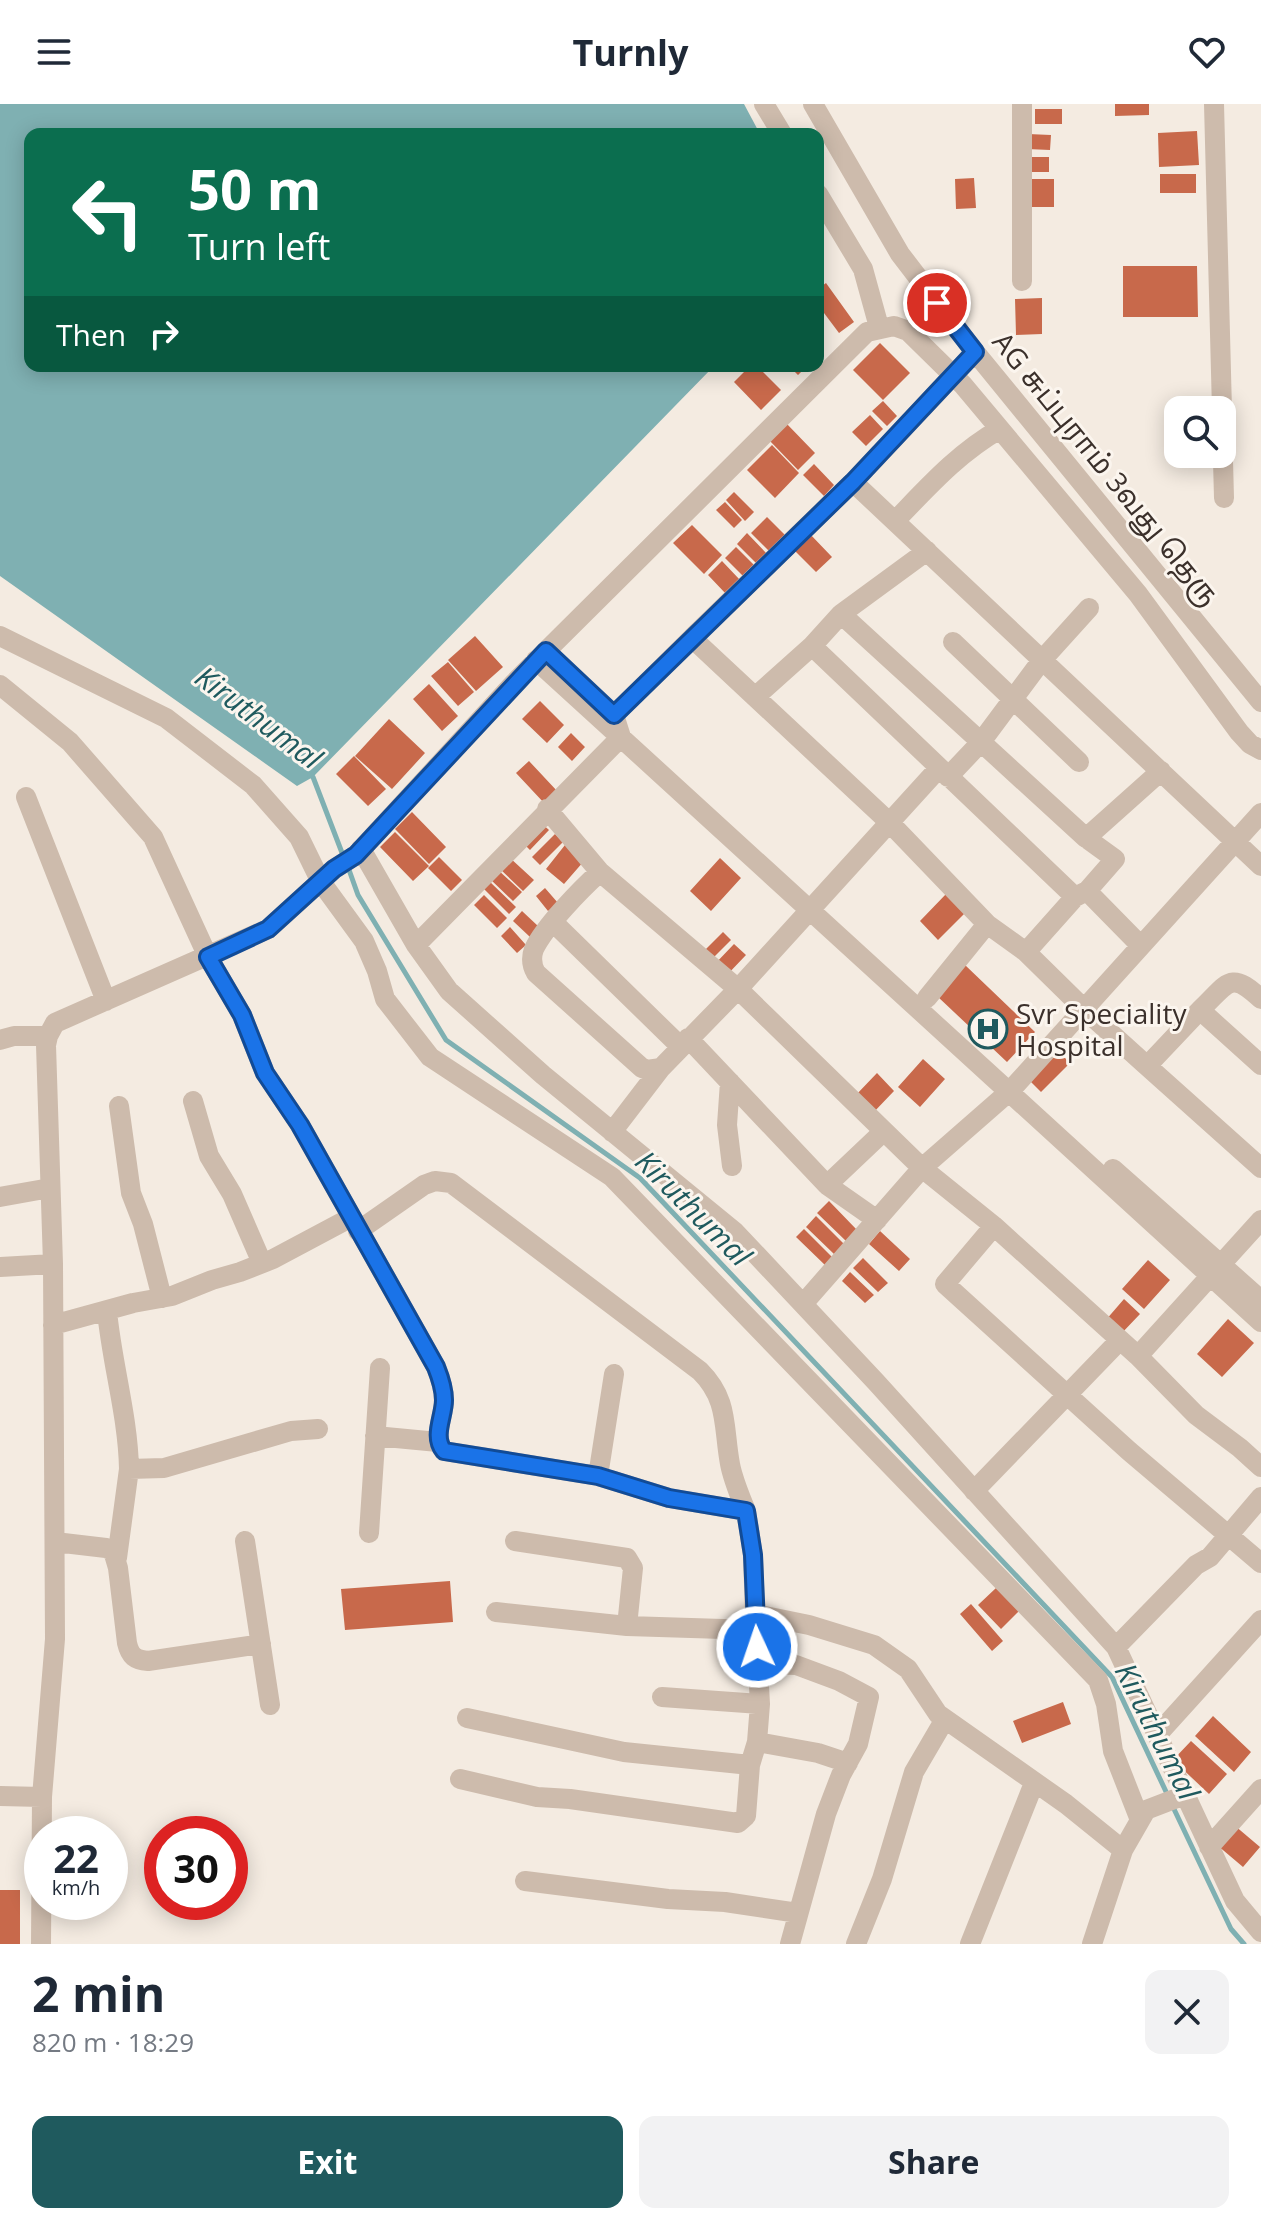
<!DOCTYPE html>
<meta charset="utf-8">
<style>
:root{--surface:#fff;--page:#f2f2f3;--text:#1f2937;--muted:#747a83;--accent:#1f5a5e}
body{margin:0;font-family:"Open Sans","Noto Sans Tamil",sans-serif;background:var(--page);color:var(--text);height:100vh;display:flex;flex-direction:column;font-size:30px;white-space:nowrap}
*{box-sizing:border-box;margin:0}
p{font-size:26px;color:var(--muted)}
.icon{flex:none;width:44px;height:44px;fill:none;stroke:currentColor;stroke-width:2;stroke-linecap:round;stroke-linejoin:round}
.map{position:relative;height:1840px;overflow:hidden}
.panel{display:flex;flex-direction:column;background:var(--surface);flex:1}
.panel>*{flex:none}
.guide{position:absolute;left:24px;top:24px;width:800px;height:244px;border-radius:16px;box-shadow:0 4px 20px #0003;background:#0b6e4f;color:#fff;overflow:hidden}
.tools{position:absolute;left:1164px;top:292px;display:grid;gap:16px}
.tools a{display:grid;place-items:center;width:72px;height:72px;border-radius:16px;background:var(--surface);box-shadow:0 4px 20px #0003;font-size:40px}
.speed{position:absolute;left:24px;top:1712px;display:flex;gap:16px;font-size:40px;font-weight:700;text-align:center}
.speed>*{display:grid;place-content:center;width:104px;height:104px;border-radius:50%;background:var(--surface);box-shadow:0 4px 20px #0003;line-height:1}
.speed small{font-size:20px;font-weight:400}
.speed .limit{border:12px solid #d22;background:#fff;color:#111}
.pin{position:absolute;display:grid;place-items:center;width:68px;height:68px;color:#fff;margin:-34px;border:4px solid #fff;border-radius:50%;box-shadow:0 2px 8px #0007}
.me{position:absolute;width:88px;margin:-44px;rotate:357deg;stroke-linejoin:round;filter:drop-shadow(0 0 6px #0008)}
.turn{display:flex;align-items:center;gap:28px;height:168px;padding:0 32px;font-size:36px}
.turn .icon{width:104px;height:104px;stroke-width:2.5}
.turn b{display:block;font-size:56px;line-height:68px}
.then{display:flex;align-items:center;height:76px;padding:0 32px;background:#0003;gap:16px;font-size:30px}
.round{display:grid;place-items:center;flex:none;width:84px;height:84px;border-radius:16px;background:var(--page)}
.headline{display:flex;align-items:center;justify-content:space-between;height:136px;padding:0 32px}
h1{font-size:48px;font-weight:700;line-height:60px}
.primary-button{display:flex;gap:16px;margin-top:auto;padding:16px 32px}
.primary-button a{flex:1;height:92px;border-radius:16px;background:var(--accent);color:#fff;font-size:32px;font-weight:700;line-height:92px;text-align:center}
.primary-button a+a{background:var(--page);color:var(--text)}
header{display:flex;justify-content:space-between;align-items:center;height:104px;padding:0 32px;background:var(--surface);font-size:36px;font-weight:700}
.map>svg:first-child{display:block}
</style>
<header><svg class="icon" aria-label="menu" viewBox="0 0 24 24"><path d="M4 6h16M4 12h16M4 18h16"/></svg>Turnly<svg class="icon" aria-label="heart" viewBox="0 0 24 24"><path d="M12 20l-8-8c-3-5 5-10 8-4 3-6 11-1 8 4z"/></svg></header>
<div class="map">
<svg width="1261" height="1840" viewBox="0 0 1261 1840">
<rect width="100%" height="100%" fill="#f4ebe1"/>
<!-- water -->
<path fill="#7fb0b2" d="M0,0H744L760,30H30V262H714L313,673L297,682L0,472Z"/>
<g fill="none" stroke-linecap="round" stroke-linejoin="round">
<!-- stream -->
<path stroke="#7fb0b2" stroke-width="5" d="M310,671L313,673L344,754
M348,763L358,791L446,936L640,1074L1112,1573L1169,1694
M1173,1703L1231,1825L1244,1840"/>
</g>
<!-- building -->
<path fill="#c8694b" d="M1115,0H1149V11L1115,12Z
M1035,5H1062V20H1035Z
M1197,27L1199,61L1159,63L1158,29Z
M1028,30L1051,31L1050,46L1027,45Z
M1028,53H1049V68H1028Z
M1160,70H1196V89H1160Z
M974,74L976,104L956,105L955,75Z
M1029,75H1054V103H1029Z
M1123,162H1197L1198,213H1123Z
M826,179L854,218L839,229L818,201V185Z
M1042,194V230L1016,231L1015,195Z
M880,239L910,269L883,296L853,266Z
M750,262H757L781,286L761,306L734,278Z
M789,262H807L798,271Z
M883,297L897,312L887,322L872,307Z
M870,311L883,325L866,342L852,328Z
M786,319L815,349L798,366L769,336Z
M772,341L799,369L775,394L747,366Z
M814,360L834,381L824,392L803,371Z
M734,388L754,408L745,417L726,396Z
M725,398L742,416L734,424L716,406Z
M767,413L786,432L770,448L751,429Z
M692,421L722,451L704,470L673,439Z
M747,429L767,450L757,460L737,440Z
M809,429L832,453L816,468L793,445Z
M736,443L756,463L745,474L725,454Z
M722,457L740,476L726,490L708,471Z
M475,532L503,563L476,587L448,556Z
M448,558L474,588L458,602L431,572Z
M429,580L458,612L442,627L413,595Z
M540,597L564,621L547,639L522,615Z
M389,615L425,649L392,685L355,652Z
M571,629L585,643L572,657L558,643Z
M354,652L386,685L368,702L336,670Z
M529,657L558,688L545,700L516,669Z
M412,708L446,743L429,760L395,725Z
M540,718L549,726L530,746L521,737Z
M395,728L429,762L413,777L380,743Z
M555,730L563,738L540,761L532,753Z
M565,741L584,757L564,780L546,765Z
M439,753L462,776L451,787L428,764Z
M509,753L534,776L523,787L499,764Z
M720,754L741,774L711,807L690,787Z
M497,765L522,788L513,797L489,774Z
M489,777L516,803L509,810L482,783Z
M545,784L558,799L548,807L536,792Z
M947,789L966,808L938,836L920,817Z
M484,791L507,814L497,824L474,801Z
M522,807L539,823L530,833L513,817Z
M510,823L526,841L517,849L501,832Z
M723,828L731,836L709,858L701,850Z
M734,840L746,851L725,873L713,862Z
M965,861L1035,928L1007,958L937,892Z
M1054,943L1070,959L1041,988L1025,972Z
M923,955L945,975L920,1003L898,983Z
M877,969L894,987L872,1010L855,992Z
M829,1097L857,1126L846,1137L817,1109Z
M816,1112L844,1140L834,1150L806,1123Z
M804,1125L833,1154L826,1162L796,1133Z
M880,1127L910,1155L899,1167L869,1140Z
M863,1154L888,1179L878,1188L853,1164Z
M1148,1156L1170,1176L1144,1205L1122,1185Z
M850,1168L874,1191L865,1199L842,1177Z
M1124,1195L1140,1210L1120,1231L1105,1217Z
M1228,1215L1254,1239L1222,1273L1197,1250Z
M450,1477L453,1518L345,1526L341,1485Z
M996,1484L1019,1507L1001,1525L978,1501Z
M971,1500L1003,1537L992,1547L960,1510Z
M1063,1598L1071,1620L1022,1639L1013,1617Z
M1213,1612L1251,1648L1234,1668L1195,1632Z
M1191,1637L1227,1670L1209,1690L1173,1656Z
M1234,1721L1260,1743L1243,1763L1217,1741Z
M0,1786H20V1840H0Z"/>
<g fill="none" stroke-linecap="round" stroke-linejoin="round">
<!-- minor -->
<path stroke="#cdbbac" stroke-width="20" d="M764,0L782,30
M813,0L900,150L975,248L1261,598
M1214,0L1222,306
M818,90L863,165L879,223
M1022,177V0
M1222,319L1224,394
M853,378L975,248
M895,417C928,383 958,349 1000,325
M841,510L927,447
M0,532L166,614L253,681L299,733L321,778L364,837L377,867L385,895L430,953L612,1073L1098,1576L1106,1600L1113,1647L1140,1716
M953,538L1079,658
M812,542L841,510L1086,734L1115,755L1087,787L1075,793
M536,556L1261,1218
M0,581L70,638L153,733L208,853L242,911L265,969L300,1021L436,1263C440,1273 444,1284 444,1296C444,1313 432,1333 444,1347L598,1372L669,1394L746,1407L753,1451L755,1510L809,1521L874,1541L908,1565L938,1610L1066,1700L1123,1746
M755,593L812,542L1075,793L1026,848
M939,664L738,885L922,1064L994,1122L1138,1252L1261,1116
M948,673L981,638L1042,556L1089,504
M26,693L106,897
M547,705L600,768
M1086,734L1161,667
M361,745L416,841L449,887L543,971L735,1128L876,1278L1116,1543L1235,1797L1261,1828
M1261,762L853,378L692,534L889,718L987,820L1026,848L1084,905L1147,962L1200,906L1261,961
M600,768L738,885L661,964L647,966L642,964L536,869C532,862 531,853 534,845C545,822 581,785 600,768Z
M1087,787L1141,842
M554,819L680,942
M416,841L621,633L614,611L692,534
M927,894L987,820
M1200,906C1228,880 1229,865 1261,895
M688,934L827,1081L884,1027
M0,936L14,932H48
M1147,962L1261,1064
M730,978L727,1021L732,1062
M193,997L209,1052L232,1090L262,1159
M119,1002L131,1089L143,1120L162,1194
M612,1028L661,964
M1113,1065L1261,1196
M827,1081L877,1116
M0,1093L50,1084
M994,1122L945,1180L1129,1347L1261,1459
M358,1127L424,1081L435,1077L451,1079L700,1267C729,1296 723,1322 730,1360C733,1376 740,1392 746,1407
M0,1163L53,1160
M803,1200L922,1064L1010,987L1261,709
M107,1207C112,1260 128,1312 129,1365L164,1364L291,1327L318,1325
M53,1221L133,1199L172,1192L212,1176L240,1168L273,1155L350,1114
M1138,1252L1196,1311L1240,1344L1261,1363
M375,1332L438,1338
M598,1372L614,1270
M974,1387L1120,1236
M369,1429L380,1264
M245,1437L270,1601
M515,1437L627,1454L633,1464L627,1522
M55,1438L106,1444L113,1447L118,1464L127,1539C130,1552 135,1556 148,1557L261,1540
M117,1454L129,1365
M496,1508L627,1522L755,1526
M1116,1543L1196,1461L1210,1453L1261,1393
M759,1560L796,1561L839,1577L869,1593L858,1640L841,1671L826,1710L790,1840
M662,1593L760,1600
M467,1614L624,1648L750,1661
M1157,1631L1261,1516
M757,1638L818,1649L848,1659
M460,1675L537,1693L570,1695L738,1719L746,1712L750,1661L757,1638L760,1600L755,1510
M0,1692L42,1693
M1209,1743L1261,1685
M525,1777L668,1795L725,1798L798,1809
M41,1840L42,1693L55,1535L53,1160L46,941L48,932L55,919L268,825L334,765L356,751L514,579L867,228L894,222L908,227L963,281L1138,490L1239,628L1250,640L1261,646
M856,1840L882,1775L914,1668L945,1615
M970,1840L1034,1679
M1092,1840L1123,1746L1146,1706L1185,1691"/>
</g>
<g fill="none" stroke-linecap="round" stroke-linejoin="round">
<defs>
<path id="route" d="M757,1543L753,1451L746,1407L669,1394L598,1372L444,1347C432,1332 444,1313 444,1296C444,1284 440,1273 436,1263L300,1021L265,969L242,911L208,853L268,825L334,765L356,751L546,547L614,611L853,378L975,248L937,199"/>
</defs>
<!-- route casing -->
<use href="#route" stroke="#114b97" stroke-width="20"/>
<!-- route -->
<use href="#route" stroke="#1a73e8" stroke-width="14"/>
</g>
<!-- icons -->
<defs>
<symbol id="hospital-ring" viewBox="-11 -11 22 22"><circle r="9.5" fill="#fbf5ee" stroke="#1f5a5e" stroke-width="1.5"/><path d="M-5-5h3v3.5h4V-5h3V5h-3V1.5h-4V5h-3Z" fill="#1f5a5e"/></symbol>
</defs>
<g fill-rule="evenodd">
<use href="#hospital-ring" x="966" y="903" width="44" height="44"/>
</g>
<g text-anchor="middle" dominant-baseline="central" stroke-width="6" stroke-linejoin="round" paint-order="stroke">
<!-- street labels -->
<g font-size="28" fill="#3b302b" stroke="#fbf5ee">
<text transform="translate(1107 364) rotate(51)">AG சுப்புராம் 3வது தெரு</text>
</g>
<!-- poi labels -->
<g font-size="28" fill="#3b302b" stroke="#fbf5ee" text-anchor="start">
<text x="1016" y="909">Svr Speciality<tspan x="1016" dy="32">Hospital</tspan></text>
</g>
<!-- water labels -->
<g font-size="30" font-style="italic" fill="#1f5a5e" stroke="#fbf5ee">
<text transform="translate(259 613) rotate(37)">Kiruthumal</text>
<text transform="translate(694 1104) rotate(45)">Kiruthumal</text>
<text transform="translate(1158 1627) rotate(63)">Kiruthumal</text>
</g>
</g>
</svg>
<div class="tools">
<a><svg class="icon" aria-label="search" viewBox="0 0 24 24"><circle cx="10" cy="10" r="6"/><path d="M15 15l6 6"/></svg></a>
</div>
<div class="speed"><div>22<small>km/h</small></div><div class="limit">30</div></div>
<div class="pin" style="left:937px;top:199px;background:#d93025"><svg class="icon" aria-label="arrive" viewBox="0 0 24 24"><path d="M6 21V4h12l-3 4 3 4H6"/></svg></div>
<svg class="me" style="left:757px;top:1543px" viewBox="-20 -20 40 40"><circle r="17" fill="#1a73e8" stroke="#fff" stroke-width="3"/><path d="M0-11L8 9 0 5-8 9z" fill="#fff"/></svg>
<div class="guide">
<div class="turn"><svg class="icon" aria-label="left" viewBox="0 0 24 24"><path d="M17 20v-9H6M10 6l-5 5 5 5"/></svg><div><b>50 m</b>Turn left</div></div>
<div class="then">Then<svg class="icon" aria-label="right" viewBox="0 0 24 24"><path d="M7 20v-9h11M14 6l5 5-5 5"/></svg></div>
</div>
</div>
<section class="panel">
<div class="headline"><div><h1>2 min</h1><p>820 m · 18:29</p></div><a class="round"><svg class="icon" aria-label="close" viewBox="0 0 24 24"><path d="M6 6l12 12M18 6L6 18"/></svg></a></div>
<div class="primary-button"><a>Exit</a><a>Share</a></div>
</section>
